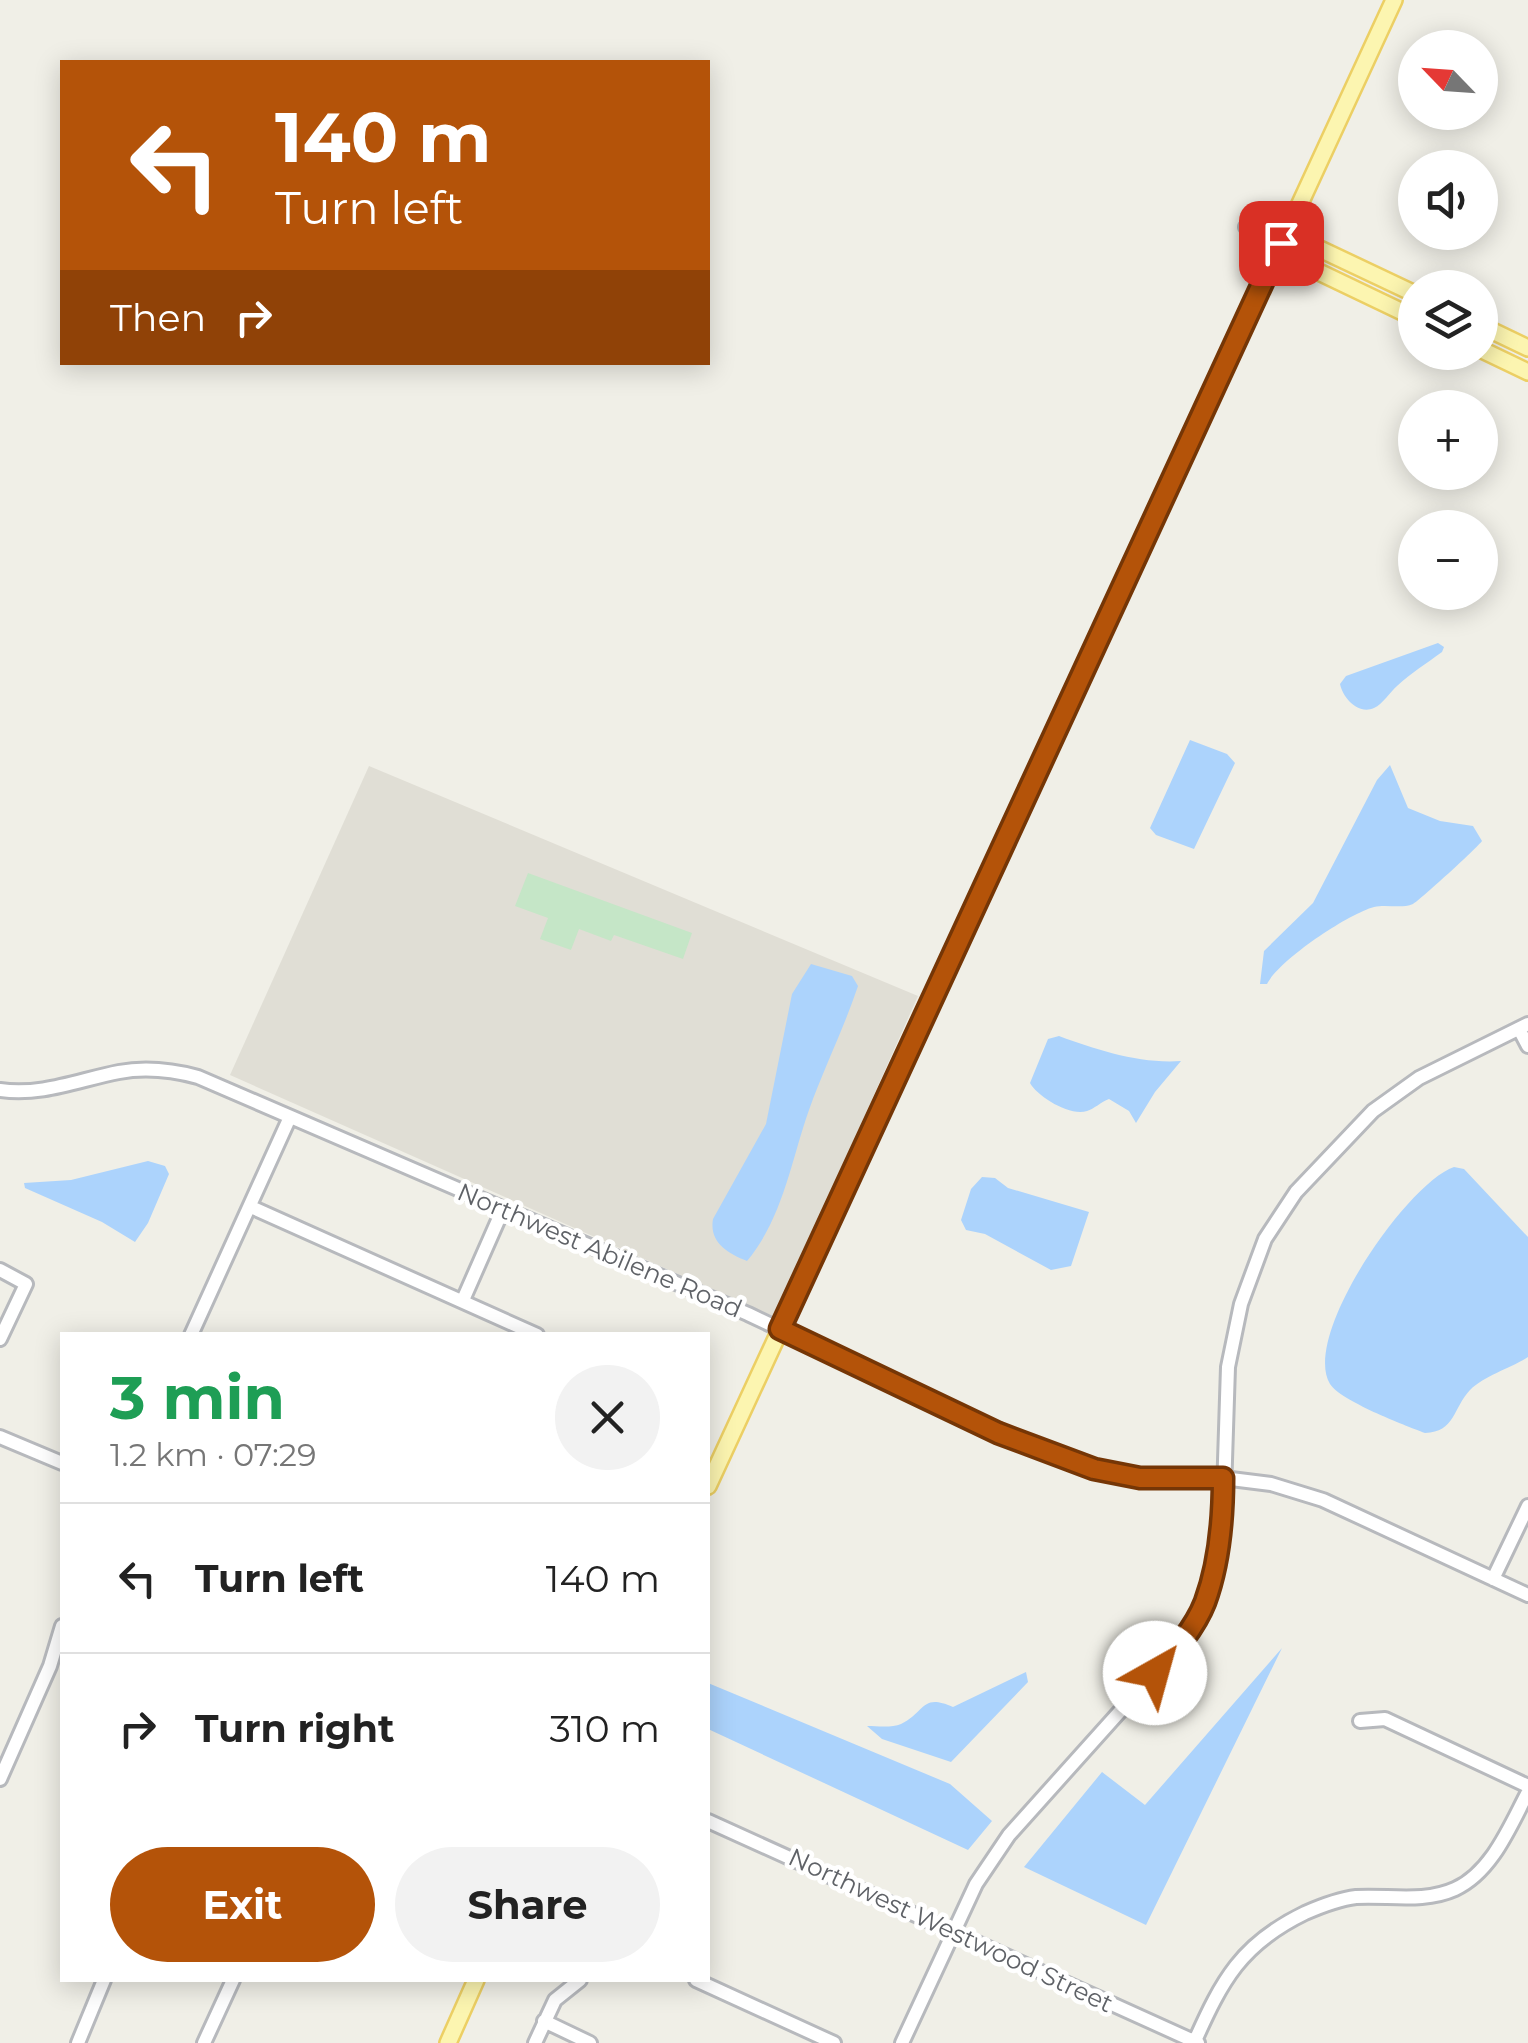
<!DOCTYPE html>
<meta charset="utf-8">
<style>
:root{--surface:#fff;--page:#f2f2f2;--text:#222;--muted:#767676;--line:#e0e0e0;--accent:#b45309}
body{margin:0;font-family:Montserrat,sans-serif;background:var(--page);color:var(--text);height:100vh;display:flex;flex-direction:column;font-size:38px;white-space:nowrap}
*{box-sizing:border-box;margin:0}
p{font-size:32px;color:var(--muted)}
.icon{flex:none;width:55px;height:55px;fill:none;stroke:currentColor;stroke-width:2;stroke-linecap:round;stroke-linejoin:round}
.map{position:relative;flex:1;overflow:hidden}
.drawer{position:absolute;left:60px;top:1332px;width:650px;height:650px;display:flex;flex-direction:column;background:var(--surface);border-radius:0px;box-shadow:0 5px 25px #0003}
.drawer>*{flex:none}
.guide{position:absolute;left:60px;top:60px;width:650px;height:305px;border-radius:0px;box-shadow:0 5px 25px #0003;background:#b45309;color:#fff;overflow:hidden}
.needle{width:65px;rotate:295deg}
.controls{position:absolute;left:1398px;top:30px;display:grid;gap:20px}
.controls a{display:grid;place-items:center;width:100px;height:100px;border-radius:50%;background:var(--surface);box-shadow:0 5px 25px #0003;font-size:50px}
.pin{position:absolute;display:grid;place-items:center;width:85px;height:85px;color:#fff;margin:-42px;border-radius:20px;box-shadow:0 5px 15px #0006}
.me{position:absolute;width:110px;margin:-55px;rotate:38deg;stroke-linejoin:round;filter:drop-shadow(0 0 8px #0008)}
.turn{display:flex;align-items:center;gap:35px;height:210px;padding:0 50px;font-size:45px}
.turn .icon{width:130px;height:130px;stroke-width:2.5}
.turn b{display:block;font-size:70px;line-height:85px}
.then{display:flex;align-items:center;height:95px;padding:0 50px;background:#0003;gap:20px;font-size:38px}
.round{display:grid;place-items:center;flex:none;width:105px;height:105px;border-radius:52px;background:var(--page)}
.summary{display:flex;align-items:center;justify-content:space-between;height:170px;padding:0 50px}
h1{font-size:60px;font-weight:700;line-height:75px;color:#1e9e55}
.button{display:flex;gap:20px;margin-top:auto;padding:20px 50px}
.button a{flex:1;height:115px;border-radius:60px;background:var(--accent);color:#fff;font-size:40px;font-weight:700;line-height:115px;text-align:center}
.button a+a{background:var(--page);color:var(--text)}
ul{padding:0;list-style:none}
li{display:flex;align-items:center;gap:30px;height:150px;padding:0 50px;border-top:2px solid var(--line)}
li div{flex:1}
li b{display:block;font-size:38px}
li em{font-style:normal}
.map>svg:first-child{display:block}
</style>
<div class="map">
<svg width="1528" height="2043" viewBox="0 0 1528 2043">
<rect width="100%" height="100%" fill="#f0efe7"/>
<!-- education -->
<path fill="#e0ded5" d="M369,766L918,996L775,1317L230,1075Z"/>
<!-- green -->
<path fill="#c5e6c7" d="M528,873L692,933L683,959L614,935L611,941L579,929L571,950L540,939L548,918L515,906Z"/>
<!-- water -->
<path fill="#acd3fc" d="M1438,643L1444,647L1442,652C1427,663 1411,673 1397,686C1390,692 1383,704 1374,708C1358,715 1343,698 1340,684L1346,676Z
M1190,740L1227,754L1235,763L1194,849L1156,835L1150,828Z
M1390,765L1408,808L1440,821L1473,826L1482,841C1478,847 1419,901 1413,904C1401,909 1387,904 1374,907C1348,914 1279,960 1267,984H1260L1264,951L1313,903L1377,780Z
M811,964L852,976L858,986C844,1028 824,1068 809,1110C791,1161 783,1218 747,1261C727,1253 709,1242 713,1219L766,1124L792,994Z
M1059,1036C1097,1050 1140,1064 1181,1061L1155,1092L1136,1123L1129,1111L1109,1099C1101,1102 1094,1109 1087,1111C1070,1117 1037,1096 1030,1083L1048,1039Z
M148,1161L165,1166L169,1174L148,1223L135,1242L102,1222L25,1188L24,1183L71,1180Z
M1454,1167L1464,1169L1528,1237V1357C1511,1368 1484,1376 1470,1390C1453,1408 1455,1432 1425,1433C1404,1425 1341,1401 1330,1384C1301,1336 1407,1183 1454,1167Z
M982,1177L995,1178L1008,1188L1089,1212L1071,1266L1051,1270L985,1234L966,1230L961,1220L971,1189Z
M1282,1648L1146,1925L1024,1867L1102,1772L1145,1805Z
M1026,1672L1028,1682L951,1762L882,1739L867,1726C877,1726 892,1728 901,1724C926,1712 921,1693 953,1707Z
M708,1683L950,1784L992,1821L968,1850L708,1729Z"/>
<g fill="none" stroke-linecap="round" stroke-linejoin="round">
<defs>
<path id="minor" d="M1246,227L1281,243
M1519,1029L1528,1046
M0,1090C42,1096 78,1080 119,1072C146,1067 172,1070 198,1077L748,1314L998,1433L1094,1469L1140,1478H1223L1271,1484L1323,1500L1528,1595
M251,1207L537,1335
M0,1270L26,1284L0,1339
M463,1300L503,1209
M191,1335L290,1117
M0,1437L62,1463
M1493,1579L1528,1506
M1360,1721L1385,1719L1528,1786
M0,1779L50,1666L62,1626
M708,1821L1198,2043
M696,1980L834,2043
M544,2021L590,2043
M78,2043L104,1980
M204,2043L233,1980
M535,2043L555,2000L580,1980
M902,2043L976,1884L1009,1835L1175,1650L1204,1604L1223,1523L1228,1367L1241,1304L1265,1239L1296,1192L1373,1111L1419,1078L1528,1024
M1194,2043C1222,1980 1241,1944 1305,1913C1321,1906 1339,1899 1356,1897C1389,1895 1424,1903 1455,1889C1492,1872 1510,1826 1528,1792"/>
<path id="major" d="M1286,233L1415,294
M1277,252L1415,318
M1480,325L1528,348
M1480,349L1528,372
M708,1486L1394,0
M448,2043L476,1980"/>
</defs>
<!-- minor casing -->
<use href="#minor" stroke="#b7b9bd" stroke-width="18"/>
<!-- major casing -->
<use href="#major" stroke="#eccf64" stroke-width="20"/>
<!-- minor -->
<use href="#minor" stroke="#fff" stroke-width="12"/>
<!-- major -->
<use href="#major" stroke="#fcf5b0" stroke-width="15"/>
</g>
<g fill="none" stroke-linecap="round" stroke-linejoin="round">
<defs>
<path id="route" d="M1155,1673C1173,1653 1195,1628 1205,1602C1219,1564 1223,1519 1223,1478H1140L1094,1469L998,1433L780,1329L1281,243"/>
</defs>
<!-- route casing -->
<use href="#route" stroke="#753606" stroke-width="25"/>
<!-- route -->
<use href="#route" stroke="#b45309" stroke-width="18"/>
</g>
<g text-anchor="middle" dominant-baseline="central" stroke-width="9" stroke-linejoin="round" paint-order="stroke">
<!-- street labels -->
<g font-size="25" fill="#5f6267" stroke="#fff">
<text transform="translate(600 1250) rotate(23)">Northwest Abilene Road</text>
<text transform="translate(951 1930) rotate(25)">Northwest Westwood Street</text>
</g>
</g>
</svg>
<div class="controls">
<a><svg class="needle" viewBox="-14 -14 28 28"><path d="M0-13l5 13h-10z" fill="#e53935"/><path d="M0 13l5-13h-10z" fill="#767676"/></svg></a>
<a><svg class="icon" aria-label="sound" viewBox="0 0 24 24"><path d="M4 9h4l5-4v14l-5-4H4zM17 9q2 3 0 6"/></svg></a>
<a><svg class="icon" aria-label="layers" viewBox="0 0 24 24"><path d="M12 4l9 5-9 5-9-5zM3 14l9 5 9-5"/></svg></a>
<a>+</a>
<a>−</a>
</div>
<div class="pin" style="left:1281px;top:243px;background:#d93025"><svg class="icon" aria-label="arrive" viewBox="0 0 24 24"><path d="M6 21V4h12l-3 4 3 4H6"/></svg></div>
<svg class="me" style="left:1155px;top:1673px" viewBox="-20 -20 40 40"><circle r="19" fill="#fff"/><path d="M0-13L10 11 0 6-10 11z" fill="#b45309"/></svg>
<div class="guide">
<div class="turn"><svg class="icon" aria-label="left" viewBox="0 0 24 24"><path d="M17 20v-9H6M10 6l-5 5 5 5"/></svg><div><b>140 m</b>Turn left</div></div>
<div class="then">Then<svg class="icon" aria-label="right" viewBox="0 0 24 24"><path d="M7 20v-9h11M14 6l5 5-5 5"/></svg></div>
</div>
<section class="drawer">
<div class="summary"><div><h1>3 min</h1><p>1.2 km · 07:29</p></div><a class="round"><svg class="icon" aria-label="close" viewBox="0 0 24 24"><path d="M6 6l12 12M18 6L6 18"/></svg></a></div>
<ul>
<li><svg class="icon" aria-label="left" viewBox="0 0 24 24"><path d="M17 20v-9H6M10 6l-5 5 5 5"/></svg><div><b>Turn left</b></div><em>140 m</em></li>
<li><svg class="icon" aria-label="right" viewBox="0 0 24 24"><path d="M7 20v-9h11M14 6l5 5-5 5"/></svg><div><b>Turn right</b></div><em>310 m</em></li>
</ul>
<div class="button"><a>Exit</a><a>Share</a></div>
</section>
</div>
